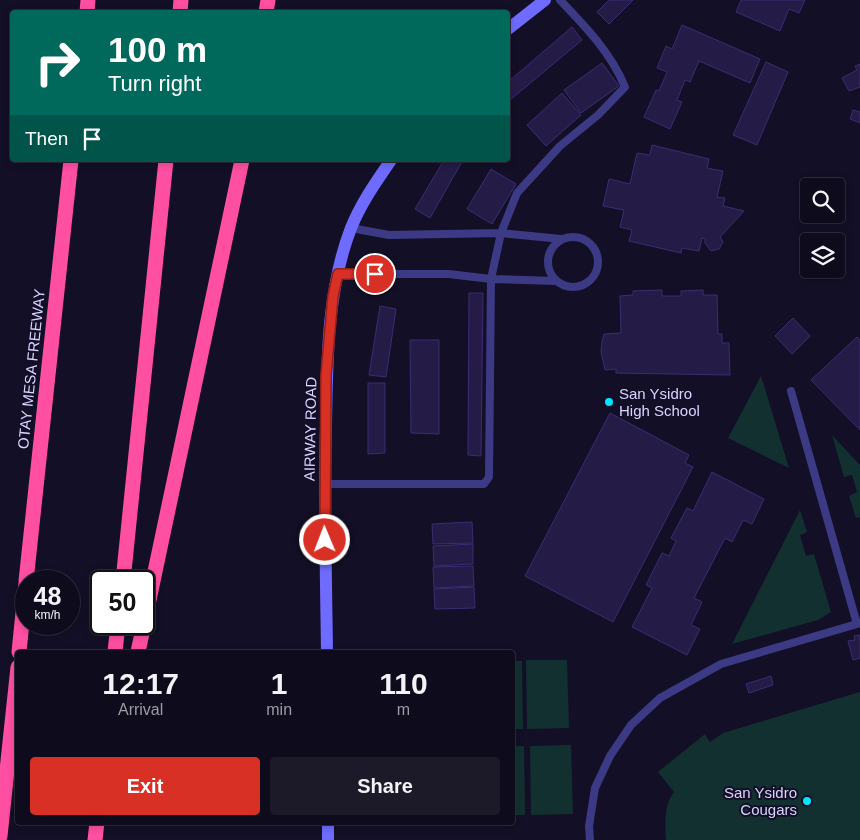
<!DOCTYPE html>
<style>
:root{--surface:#0e0b1c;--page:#1c1929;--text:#f1f3f6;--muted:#9b9ba3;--line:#2e2b3b;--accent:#d93025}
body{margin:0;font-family:Helvetica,sans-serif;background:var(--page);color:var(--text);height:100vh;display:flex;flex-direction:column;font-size:19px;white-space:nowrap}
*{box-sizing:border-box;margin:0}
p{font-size:16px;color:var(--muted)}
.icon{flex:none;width:28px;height:28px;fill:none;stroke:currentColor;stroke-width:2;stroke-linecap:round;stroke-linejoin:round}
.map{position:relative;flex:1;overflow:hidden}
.details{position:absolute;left:15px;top:650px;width:500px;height:175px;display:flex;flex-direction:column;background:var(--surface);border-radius:5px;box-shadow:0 2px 8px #0003,0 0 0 1px var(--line)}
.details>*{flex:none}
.banner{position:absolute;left:10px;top:10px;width:500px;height:152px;border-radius:5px;box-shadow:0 2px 8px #0003,0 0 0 1px var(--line);background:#00695c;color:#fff;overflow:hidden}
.tools{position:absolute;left:800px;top:178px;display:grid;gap:10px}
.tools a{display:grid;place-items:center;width:45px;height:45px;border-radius:5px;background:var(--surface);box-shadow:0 2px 8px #0003,0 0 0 1px var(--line);font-size:25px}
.speed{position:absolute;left:15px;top:570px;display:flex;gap:10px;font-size:25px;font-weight:700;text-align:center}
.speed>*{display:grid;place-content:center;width:65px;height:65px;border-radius:50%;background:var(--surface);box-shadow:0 2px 8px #0003,0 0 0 1px var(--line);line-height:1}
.speed small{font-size:12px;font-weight:400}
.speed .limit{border:2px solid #111;border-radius:8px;background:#fff;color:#111}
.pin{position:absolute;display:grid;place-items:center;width:42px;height:42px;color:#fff;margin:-21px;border:2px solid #fff;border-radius:50%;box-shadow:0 1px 5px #0007}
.me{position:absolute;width:55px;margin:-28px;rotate:359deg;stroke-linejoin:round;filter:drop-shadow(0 0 4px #0008)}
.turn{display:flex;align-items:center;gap:18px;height:105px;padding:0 15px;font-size:22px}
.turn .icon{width:65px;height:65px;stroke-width:2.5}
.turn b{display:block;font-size:35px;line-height:42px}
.then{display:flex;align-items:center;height:48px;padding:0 15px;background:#0003;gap:10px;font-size:19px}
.eta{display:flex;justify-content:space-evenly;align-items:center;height:85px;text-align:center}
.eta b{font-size:30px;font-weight:600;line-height:35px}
.action{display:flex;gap:10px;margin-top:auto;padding:10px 15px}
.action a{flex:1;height:58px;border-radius:5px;background:var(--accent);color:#fff;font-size:20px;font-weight:600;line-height:58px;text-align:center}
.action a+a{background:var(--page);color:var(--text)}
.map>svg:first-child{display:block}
</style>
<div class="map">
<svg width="860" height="840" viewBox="0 0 860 840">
<rect width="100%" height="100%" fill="#130f26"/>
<!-- green -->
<path fill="#12302f" d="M761,376L789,468L728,438Z
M832,435L860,465V517L856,518L849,496L857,492L852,475L844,477Z
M800,510L807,532L800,535L806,556L814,554L831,612L818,620L732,644Z
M526,660H567L569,728L527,729Z
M512,661H522L523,729H513Z
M860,692V840H666C665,825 664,804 674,792L658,772L705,734L710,742L723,733Z
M571,745L573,814L531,815L530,746Z
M513,746H524L525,815H513Z"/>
<!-- building -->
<path fill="#241b47" stroke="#3b2d73" d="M609,0H633L609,24L597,12Z
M741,0H805L799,13L789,9L780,31L736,12Z
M682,25L760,59L750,83L699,61L690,82L685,80L677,100L682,102L670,129L644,117L656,90L659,91L667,72L657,68L666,46L672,49Z
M572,27L582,40L510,100L508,96V82Z
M766,62L788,72L757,145L733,135Z
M602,63L619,86L581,113L564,90Z
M860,64V87L849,91L842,78L857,70L855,66Z
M562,93L581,115L546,146L527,125Z
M853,110L860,112V123L850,119Z
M652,145L709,159L707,168L723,171L717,197L725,198L723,206L744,211L720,237L723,242L719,249L711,251L705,243V239L702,238L699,251L682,248L681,253L629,241L632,230L620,227L624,210L603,206L609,179L630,184L637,153L650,155Z
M444,160H463L430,218L415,209Z
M491,169L516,184L492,224L467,209Z
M662,290V296H681V291L703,290V295H717L718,334H722V343H729L730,375L616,373V369L605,370L601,352L602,342L604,334L621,333L620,296L633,295V291Z
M469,293H483L481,456L468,455Z
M380,306L396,309L386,377L369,375Z
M793,318L810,336L792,354L775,336Z
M857,337L860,340V430L811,380Z
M410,340H439V434L411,433Z
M368,383H385V453L368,454Z
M610,413L689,455L685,463L693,467L613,622L525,576Z
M712,472L764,499L752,524L743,520L732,542L725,538L694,598L702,602L691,625L700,629L687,655L632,627L652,588L646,585L662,553L669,556L676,541L671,538L687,508L693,511Z
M472,522L473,543L433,544L432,524Z
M473,544V564L434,566L433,546Z
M473,566L474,586L434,588L433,567Z
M474,587L475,608L435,609L434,589Z
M860,635V658L853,660L848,641L855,640L854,636Z
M771,676L773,685L749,693L746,684Z"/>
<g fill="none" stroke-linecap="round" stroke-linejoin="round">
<!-- lane -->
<path stroke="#3d3a85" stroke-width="8" d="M351,228L389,235L501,233L561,239
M548 262a25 25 0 1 1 50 0a25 25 0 1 1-50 0Z
M338,274H449L491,279L556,281
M791,391L857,624
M325,484H484L489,477L491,279L501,233L517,193L560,146L598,115L625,87C611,53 585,26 560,0
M590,840L589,826L595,788L610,756L631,725L660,698L721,664L860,623"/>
<!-- secondary -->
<path stroke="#6f6bff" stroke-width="12" d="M508,29L545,0
M327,652C326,577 324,501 326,426C327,360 327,290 351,228C361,203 376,182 391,160
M328,822V840"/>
<!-- highway -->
<path stroke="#ff4fa3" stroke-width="15" d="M87,12L88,0
M180,12L181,0
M266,12L268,0
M26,581L71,160
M123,581L166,160
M19,652L26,583
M115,652L118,624
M138,652L242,160
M0,836L18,667
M95,840L97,822"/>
</g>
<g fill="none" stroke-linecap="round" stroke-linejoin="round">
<defs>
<path id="route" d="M325,540L326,375L333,296L338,274H375"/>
</defs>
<!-- route casing -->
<use href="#route" stroke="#8d1f18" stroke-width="12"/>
<!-- route -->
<use href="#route" stroke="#d93025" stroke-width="9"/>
</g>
<!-- markers -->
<g fill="#00e5ff" stroke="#130f26" stroke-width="2">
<circle cx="609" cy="402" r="5"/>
<circle cx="807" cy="801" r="5"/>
</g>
<g text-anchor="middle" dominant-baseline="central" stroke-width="4" stroke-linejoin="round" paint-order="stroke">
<!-- street labels -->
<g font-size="15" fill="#d9d4ff" stroke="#130f26">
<text transform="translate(31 369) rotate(-84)">OTAY MESA FREEWAY</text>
<text transform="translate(310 429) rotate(-89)">AIRWAY ROAD</text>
</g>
<!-- poi labels -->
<g font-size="15" fill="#d9d4ff" stroke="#130f26" text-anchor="start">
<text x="619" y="393">San Ysidro<tspan x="619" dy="17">High School</tspan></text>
<text x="797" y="792" text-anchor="end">San Ysidro<tspan x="797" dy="17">Cougars</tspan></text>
</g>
</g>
</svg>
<div class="tools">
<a><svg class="icon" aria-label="search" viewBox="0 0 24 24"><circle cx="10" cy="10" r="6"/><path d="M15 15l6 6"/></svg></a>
<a><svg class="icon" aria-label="layers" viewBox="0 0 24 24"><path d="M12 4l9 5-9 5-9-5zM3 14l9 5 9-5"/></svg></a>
</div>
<div class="speed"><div>48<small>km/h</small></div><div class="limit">50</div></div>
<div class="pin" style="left:375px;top:274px;background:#d93025"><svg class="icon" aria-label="arrive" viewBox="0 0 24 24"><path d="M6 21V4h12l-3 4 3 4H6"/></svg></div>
<svg class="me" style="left:325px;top:540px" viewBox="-20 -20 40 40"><circle r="17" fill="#d93025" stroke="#fff" stroke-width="3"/><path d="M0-11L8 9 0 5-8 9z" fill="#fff"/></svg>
<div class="banner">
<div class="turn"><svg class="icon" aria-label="right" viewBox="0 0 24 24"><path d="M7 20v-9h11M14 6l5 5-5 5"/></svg><div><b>100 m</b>Turn right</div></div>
<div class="then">Then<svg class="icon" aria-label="arrive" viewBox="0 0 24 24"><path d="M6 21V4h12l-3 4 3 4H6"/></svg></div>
</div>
<section class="details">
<div class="eta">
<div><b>12:17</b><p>Arrival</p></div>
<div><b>1</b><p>min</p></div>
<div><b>110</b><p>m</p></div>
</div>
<div class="action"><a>Exit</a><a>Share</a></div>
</section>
</div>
